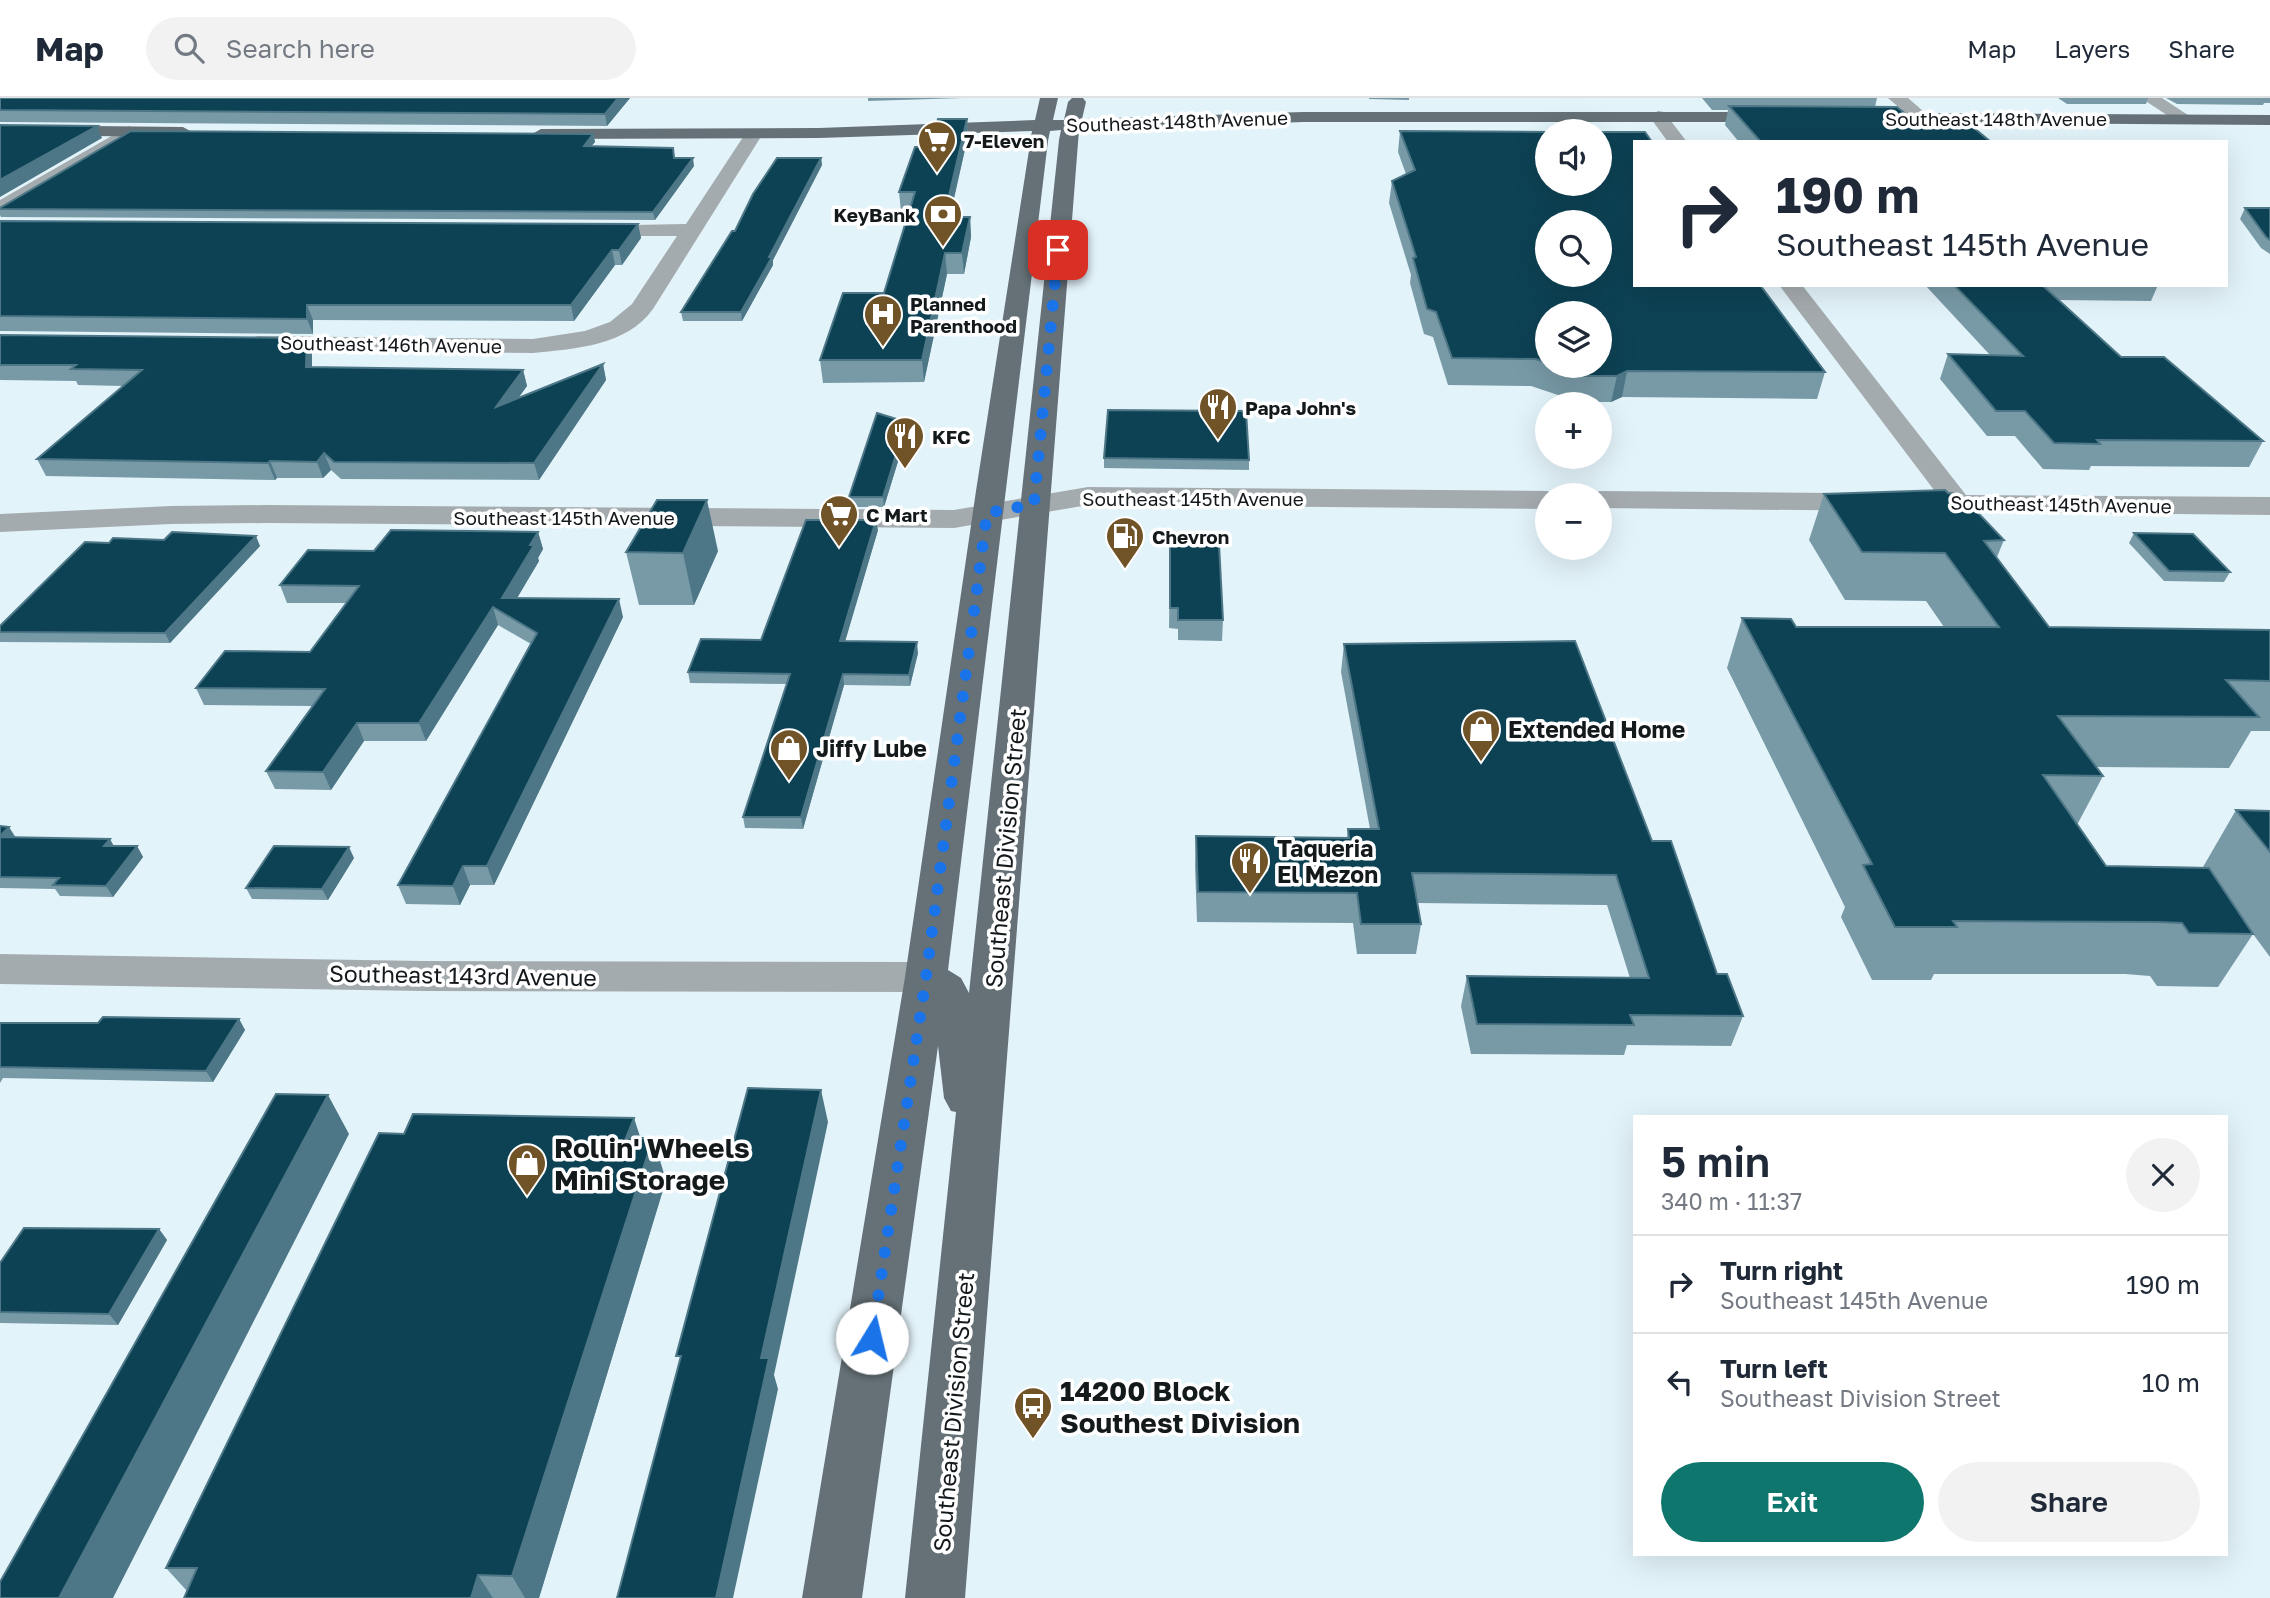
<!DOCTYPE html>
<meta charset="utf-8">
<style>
:root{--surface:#fff;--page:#f2f2f3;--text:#1f2937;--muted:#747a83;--line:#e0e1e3;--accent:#0f766e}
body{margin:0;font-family:"Golos Text",sans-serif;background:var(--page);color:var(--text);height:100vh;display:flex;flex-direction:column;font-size:26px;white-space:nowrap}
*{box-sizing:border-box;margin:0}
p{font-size:23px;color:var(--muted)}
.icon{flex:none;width:38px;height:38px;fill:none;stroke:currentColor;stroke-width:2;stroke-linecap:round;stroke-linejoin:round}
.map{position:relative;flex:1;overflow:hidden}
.details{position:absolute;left:1633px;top:1017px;width:595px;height:441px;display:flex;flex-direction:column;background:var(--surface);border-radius:0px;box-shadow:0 7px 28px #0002}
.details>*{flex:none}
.hud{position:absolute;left:1633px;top:42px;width:595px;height:147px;border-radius:0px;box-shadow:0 7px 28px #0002;background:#fff;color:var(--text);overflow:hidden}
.tools{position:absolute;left:1535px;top:21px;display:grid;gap:14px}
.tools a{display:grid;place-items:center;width:77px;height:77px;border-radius:50%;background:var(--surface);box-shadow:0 7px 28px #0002;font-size:35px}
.pin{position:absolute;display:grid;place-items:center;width:60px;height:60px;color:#fff;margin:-30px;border-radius:14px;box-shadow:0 4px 10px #0006}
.me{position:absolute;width:77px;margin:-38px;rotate:9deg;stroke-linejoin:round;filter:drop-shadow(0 0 5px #0008)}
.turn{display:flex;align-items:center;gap:24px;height:147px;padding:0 28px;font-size:32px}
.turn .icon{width:91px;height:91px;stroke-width:2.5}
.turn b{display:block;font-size:49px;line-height:60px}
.round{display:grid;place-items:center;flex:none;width:74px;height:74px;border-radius:37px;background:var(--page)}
.overview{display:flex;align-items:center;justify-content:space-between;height:119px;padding:0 28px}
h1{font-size:42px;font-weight:600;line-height:52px}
.button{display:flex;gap:14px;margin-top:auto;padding:14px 28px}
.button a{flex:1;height:80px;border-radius:42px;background:var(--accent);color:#fff;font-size:28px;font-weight:600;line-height:80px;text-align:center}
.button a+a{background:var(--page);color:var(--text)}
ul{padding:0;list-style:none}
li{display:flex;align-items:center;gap:21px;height:98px;padding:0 28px;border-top:2px solid var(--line)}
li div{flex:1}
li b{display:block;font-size:26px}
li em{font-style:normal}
header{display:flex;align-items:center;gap:42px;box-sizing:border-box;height:98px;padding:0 35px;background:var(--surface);border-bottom:2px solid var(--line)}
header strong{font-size:33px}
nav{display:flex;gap:38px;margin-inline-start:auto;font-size:24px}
.search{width:490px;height:63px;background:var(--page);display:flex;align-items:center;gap:18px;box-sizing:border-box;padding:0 24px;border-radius:38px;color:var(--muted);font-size:26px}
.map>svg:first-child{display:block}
</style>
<header>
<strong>Map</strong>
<div class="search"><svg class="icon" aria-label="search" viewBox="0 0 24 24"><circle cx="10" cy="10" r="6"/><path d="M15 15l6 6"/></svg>Search here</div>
<nav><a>Map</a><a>Layers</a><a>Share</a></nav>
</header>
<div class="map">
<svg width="2270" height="1500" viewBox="0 0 2270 1500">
<rect width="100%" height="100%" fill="#e3f3fa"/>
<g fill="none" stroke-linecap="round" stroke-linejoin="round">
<!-- minor -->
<path fill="#a4abae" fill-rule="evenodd" d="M1888,0H1908L1931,20L1928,24H1916Z
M2141,0H2162L2194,21L2191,25H2179Z
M1658,13L1664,14L1687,44H1668L1649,18Z
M129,28L138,33L135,37L7,115L0,117V102Z
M753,32L762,37L653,211C627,248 573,251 533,255L258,252L249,250L246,245L249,240L258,238L533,241L585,233L610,224L632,206L677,138H587L580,136L577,132L580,128L686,126L747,33Z
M1779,187H1802L1966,397L2270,399V417L1600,410V397L1590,396L1600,393L1937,396Z
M1088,389L1547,393L1558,397H1547V411L1088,407L954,430L267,425L171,426L0,434V416L171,408L267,407L954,412Z
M0,856L423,863L926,864L941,868L947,879L941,890L926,894L423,893L0,886Z"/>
<!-- major -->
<path fill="#657176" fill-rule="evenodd" d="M1040,0H1058L1053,22H1064L1068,4L1072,0H1083L1086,4L1082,21L1303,14H1779L1788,19L1779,24H1303L1079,32L965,1500H905L956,1014L951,1013L944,1000L938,948L862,1500H802L905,879L976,393L1032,33L819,40L541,41L532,36L541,31L819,30L1035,22ZM1061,32L1059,42L969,895L961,880L948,872L1048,43L1050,33Z
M1857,15L2270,17V27L1851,24L1848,20L1851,16Z
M0,27L183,29L192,34L183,39L0,37Z"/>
</g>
<!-- wall -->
<path fill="#789aa7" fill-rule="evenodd" d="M0,0H630L607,28L0,24Z
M868,0H963L868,3Z
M1369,0H1409V2L1369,1Z
M1702,0H1877L1875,9L1911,20L1991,44H1739L1725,27L1728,12H1712Z
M2058,0H2148L2146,6H2067Z
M2166,0H2270V5H2264L2263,7L2177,6Z
M967,21L968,38L950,119H970L971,139L964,176H947L924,284L823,285L820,262L884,195L909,114H901L899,94L929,49Z
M1400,33L1825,274L1817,301L1622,299L1611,304H1579L1531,288L1448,287L1433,239L1424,236L1410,185L1411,177L1389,105L1392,83L1406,76L1398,54ZM1547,215L1600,268H1547Z
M593,36L595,44L591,48L673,50L675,60L694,68L655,122L1,119L0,117V110Z
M821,60L822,67L773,162V167L742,223H683L681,214L735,133Z
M2245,110H2270V156L2261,150L2240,121Z
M0,123L638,126L641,140L622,167H615L574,223L313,222V236L0,233Z
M1925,187H2158L2151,203L2059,202L2121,259L2263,343L2249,369L2091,368L2089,372L2043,371L2015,338H1987L1940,281L1948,256L1990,257Z
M0,237L312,256V269L523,272L527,288L519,299L603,266L606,282L539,382L341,381L331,372L323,380H277L275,382L46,378L37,361L124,288L78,287L76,283L0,282Z
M906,324L907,334L884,409H850L849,399Z
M1104,360L1249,362V372L1104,370Z
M1948,395L2004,442L1997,459L2049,529L2270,532V633H2251L2229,670L2096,669L2103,678L2077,727L2106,768L2203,769L2236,712L2270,713V859L2253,836L2218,889L2157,888L2150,878L2125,876H1934L1931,882H1872L1841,819L1845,809L1727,570L1742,520L1796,529H1944L1926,503L1845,502L1809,442L1824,396Z
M878,432L845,543L918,555L910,588L844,587L803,731L745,730L743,719L787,586L690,585L688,574L761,542Z
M538,434L543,451L538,460L539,463L517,500L623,519L494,787H470L460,807L406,806L398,787L531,546L498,527L426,643H364L331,692L275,691L266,673L312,608L204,607L196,590L310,554L347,505H287L280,487L374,453Z
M2134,435L2230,474L2224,484L2164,483L2129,445Z
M164,442L260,448L170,545L0,544V528L109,445Z
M1170,445L1223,522L1222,543L1178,542V531L1169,530Z
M718,453L694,507H639L626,454Z
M1344,546L1652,743L1717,876L1743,918L1731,948L1627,947L1624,957L1471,956L1461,908L1467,878L1630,880L1607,807L1417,805L1421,826L1416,856H1357L1353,825L1197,824L1195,768L1196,738L1347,740L1348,731H1370L1341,574Z
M0,728L16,739L114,748H137L143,759L113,799L60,798L55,791L0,790Z
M354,760L328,802L252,801L246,790Z
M239,921L245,932L213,984L3,980L0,985V925H98Z
M640,1040L666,1082L539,1500H184L187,1493L166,1470Z
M159,1131L167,1142L118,1227L0,1225V1165Z"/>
<!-- shaded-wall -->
<path fill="#4d7786" d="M618,0H630L607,28L605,16Z
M967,21L968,38L945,139L944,119Z
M97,28L102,40L0,99V82Z
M593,36L595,44L585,56L584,48Z
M693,60L694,68L655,122L653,114Z
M821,60L822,67L773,162V167L742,223L741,214Z
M970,119L971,139L964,176L962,155Z
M638,126L641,140L622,167L619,152Z
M612,152L615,167L574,223L571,207Z
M945,155L947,176L924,284L922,262Z
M307,207L313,222V236L307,221Z
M307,240L312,256V285L306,269Z
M603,266L606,282L539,382L534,365Z
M523,272L527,288L500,325L496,309Z
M1627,273L1622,299L1611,304L1617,278Z
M906,324L907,334L884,409L883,399Z
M324,355L331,372L323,380L317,364Z
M270,363L277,380L275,382L268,365Z
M707,402L718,453L694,507L683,455Z
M876,422L878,432L842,554L840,543Z
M538,434L543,451L538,460L539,463L507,517L502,500Z
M256,438L260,448L170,545L165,535Z
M619,501L623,519L494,787L487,768Z
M493,509L498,527L426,643L419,625Z
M917,544L918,555L910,588L909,577Z
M843,576L844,587L803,731L801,719Z
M357,625L364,643L331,692L323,674Z
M9,729L16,740L6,750L0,738Z
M110,741L116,752L104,748Z
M137,748L143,759L113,799L106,788Z
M349,749L354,760L328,802L322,791Z
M463,768L470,787L460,807L453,788Z
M239,921L245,932L213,984L206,973Z
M821,992L828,1024L774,1277L778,1291L733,1500H716L761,1260Z
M328,997L349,1036L113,1500H59Z
M634,1020L647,1060L653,1040L666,1082L539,1500H525L512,1478L626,1040Z
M159,1131L167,1142L118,1227L109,1216Z
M478,1477L493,1500H471Z"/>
<!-- building -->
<path fill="#0d4254" stroke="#4d7786" stroke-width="2" fill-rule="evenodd" d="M0,0H618L605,16L0,12Z
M1729,8L1897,9L1911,20L1963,21L1991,44H1761Z
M938,21H967L944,119H970L962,155H945L922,262H820L843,195H884L915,94H899L915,49H929Z
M0,27L97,28L0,82Z
M131,33L593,36L584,48L673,50L674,60H693L653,114L0,111V110Z
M1400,33L1547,34V86H1600V34H1645L1652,44H1634V187H1760L1825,274L1627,273L1617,278H1584L1554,268H1600V215H1547V265L1536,261L1452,260L1436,214L1427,211L1413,160L1416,159L1392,83L1415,72ZM1547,124H1600V177H1547Z
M777,60H821L769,159H772L741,214H681L732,133H735L753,96Z
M2245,110H2270V142L2266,139Z
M0,123L638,126L619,152H612L571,207H307V221L0,218Z
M1954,187H2042L2121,259H2164L2263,343L2097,342L2100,346L2054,345L2025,313H1996L1948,256L2023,258Z
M0,237L307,240L306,269L523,272L496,309L603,266L534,365L334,364L324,355L317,364L270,363L268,365L37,361L142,272L71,271L76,267H0Z
M1108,312L1246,313L1249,362L1104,360Z
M877,315L906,324L883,399H849Z
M1945,392L1948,395L1960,396L2004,442L1984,443L2049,529L2270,532V583L2226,582L2259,619L2058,618L2103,678L2043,677L2106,768L2209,770L2253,836L2189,835L2182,825L2157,824L1953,823L1957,829H1895L1863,767L1872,766L1742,520L1791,521L1796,529H1999L1945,455L1862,454L1824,396Z
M657,402H707L683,455L626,454Z
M806,422H876L840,543L917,544L909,577L843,576L801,719H743L790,576L688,574L701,541L761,542Z
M391,432L538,434L530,447H534L502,500L619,501L487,768H463L453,788L398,787L537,535L493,509L419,625H357L323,674L266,673L325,591L196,590L225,553L310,554L359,488L280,487L308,452L374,453Z
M172,434L256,438L165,535L0,534V528L85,444L109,445L113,440L164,442Z
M2134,435L2193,436L2230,474L2169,473Z
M1170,445L1219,446L1223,522H1178V510H1170Z
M1575,543L1652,743H1671L1717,876H1727L1743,918L1630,917L1634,927L1477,926L1467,878L1649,880L1616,777L1412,775L1421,826H1361L1357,795L1198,794L1196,738L1349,740L1348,731H1379L1344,546Z
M2236,712L2270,713V754Z
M0,728L9,729L0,738Z
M0,739L110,741L104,748H137L106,788L53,787L59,780L0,779Z
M274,748L349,749L322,791L246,790Z
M103,919L239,921L206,973L0,969V925H98Z
M748,990L821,992L761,1260H769L716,1500H617L681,1258H676Z
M276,996L328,997L59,1500H0V1484Z
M413,1016L634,1020L626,1040H653L512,1478L478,1477L471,1500H184L197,1470H166L379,1035L404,1036Z
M24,1130L159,1131L109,1216L0,1214V1165Z"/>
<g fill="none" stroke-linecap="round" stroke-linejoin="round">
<!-- route -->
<path stroke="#1a73e8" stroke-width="12" stroke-dasharray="0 21.6" d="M872,1240L926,879L987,415L1034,406L1058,152"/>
</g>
<!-- icons -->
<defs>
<symbol id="supermarket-pin" viewBox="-11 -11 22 30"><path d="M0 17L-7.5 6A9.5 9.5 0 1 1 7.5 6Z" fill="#705327" stroke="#fff"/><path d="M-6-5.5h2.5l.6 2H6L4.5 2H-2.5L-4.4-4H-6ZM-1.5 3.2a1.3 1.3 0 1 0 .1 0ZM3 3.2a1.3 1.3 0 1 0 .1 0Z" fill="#fff"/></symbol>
<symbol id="bank-pin" viewBox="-11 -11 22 30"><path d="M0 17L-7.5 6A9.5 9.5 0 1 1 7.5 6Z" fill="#705327" stroke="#fff"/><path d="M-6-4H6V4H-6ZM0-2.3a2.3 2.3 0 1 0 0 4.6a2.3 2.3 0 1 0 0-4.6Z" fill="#fff"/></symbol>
<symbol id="hospital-pin" viewBox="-11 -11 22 30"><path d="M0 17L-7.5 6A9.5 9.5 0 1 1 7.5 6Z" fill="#705327" stroke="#fff"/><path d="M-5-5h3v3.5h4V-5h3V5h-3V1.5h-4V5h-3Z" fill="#fff"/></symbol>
<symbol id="restaurant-pin" viewBox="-11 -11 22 30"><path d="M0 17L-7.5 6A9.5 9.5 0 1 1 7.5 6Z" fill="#705327" stroke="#fff"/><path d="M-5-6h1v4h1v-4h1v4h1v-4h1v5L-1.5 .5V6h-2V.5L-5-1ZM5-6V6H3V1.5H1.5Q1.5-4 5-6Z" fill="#fff"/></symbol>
<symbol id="fuel-pin" viewBox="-11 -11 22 30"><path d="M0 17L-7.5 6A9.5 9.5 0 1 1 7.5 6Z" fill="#705327" stroke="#fff"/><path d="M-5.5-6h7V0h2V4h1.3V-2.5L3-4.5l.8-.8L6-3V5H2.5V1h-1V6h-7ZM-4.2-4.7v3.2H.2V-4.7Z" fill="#fff"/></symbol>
<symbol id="shop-pin" viewBox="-11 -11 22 30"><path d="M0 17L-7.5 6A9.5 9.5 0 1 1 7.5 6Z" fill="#705327" stroke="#fff"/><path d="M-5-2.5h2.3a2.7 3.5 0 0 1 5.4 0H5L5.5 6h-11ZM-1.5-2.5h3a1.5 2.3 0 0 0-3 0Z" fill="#fff"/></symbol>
<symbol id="bus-pin" viewBox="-11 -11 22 30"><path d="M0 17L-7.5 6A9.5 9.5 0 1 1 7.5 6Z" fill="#705327" stroke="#fff"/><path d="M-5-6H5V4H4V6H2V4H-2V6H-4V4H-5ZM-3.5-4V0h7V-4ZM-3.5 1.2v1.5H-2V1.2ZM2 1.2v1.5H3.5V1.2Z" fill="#fff"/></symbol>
</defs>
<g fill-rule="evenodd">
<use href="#supermarket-pin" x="915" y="20" width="44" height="60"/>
<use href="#bank-pin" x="921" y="94" width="44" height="60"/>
<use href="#hospital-pin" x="861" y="194" width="44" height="60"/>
<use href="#restaurant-pin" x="1196" y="287" width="44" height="60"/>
<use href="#restaurant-pin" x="883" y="316" width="44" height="60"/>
<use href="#supermarket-pin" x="817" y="394" width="44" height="60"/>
<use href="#fuel-pin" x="1103" y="416" width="44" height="60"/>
<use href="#shop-pin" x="1459" y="609" width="44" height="60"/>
<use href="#shop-pin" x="767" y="628" width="44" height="60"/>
<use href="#restaurant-pin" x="1228" y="741" width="44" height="60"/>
<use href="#shop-pin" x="505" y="1043" width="44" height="60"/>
<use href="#bus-pin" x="1011" y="1286" width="44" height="60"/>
</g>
<g text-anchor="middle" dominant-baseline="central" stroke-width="7" stroke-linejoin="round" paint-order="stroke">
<!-- far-street labels -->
<g font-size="19" fill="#14191c" stroke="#fff">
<text x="1996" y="20">Southeast 148th Avenue</text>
<text transform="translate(1177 23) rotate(-2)">Southeast 148th Avenue</text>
<text transform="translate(391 246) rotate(1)">Southeast 146th Avenue</text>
<text x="1193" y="400">Southeast 145th Avenue</text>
<text transform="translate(2061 406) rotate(1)">Southeast 145th Avenue</text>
<text x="564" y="419">Southeast 145th Avenue</text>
</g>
<!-- far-poi labels -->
<g font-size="19" font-weight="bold" fill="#14191c" stroke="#fff" text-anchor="start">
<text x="964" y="42">7-Eleven</text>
<text x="916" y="116" text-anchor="end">KeyBank</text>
<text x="910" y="205">Planned<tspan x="910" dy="22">Parenthood</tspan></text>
<text x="1245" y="309">Papa John's</text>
<text x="932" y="338">KFC</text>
<text x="866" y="416">C Mart</text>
<text x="1152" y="438">Chevron</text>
</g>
<!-- poi labels -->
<g font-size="23" font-weight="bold" fill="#14191c" stroke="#fff" text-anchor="start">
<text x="1508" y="631">Extended Home</text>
<text x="816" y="650">Jiffy Lube</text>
<text x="1277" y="750">Taqueria<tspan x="1277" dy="26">El Mezon</tspan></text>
</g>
<!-- street labels -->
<g font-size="23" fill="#14191c" stroke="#fff">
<text transform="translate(1005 750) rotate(-85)">Southeast Division Street</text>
<text transform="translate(463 877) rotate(1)">Southeast 143rd Avenue</text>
<text transform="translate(953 1314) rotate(-85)">Southeast Division Street</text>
</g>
<!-- near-poi labels -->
<g font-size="28" font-weight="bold" fill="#14191c" stroke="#fff" text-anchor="start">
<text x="554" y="1049">Rollin' Wheels<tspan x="554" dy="32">Mini Storage</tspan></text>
<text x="1060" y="1292">14200 Block<tspan x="1060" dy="32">Southest Division</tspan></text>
</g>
</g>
</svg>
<div class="tools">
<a><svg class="icon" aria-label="sound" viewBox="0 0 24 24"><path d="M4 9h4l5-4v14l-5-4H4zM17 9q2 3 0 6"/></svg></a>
<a><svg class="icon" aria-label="search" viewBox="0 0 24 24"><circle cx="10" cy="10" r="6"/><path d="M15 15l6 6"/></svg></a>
<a><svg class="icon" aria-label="layers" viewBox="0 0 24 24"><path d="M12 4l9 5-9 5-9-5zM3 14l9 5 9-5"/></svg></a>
<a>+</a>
<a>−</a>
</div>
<div class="pin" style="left:1058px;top:152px;background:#d93025"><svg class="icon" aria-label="arrive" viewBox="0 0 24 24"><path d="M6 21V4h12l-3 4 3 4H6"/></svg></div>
<svg class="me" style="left:872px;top:1240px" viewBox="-20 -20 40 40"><circle r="19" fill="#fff"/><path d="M0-13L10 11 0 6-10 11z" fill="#1a73e8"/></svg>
<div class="hud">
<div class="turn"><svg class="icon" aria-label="right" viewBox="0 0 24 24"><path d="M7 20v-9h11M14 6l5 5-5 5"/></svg><div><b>190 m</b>Southeast 145th Avenue</div></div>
</div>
<section class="details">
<div class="overview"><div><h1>5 min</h1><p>340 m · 11:37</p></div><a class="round"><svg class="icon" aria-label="close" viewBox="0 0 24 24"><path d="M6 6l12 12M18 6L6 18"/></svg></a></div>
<ul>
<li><svg class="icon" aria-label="right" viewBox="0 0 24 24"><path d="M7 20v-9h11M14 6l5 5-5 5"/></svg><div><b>Turn right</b><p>Southeast 145th Avenue</p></div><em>190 m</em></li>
<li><svg class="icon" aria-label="left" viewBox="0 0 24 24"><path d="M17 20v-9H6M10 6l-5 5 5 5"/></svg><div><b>Turn left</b><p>Southeast Division Street</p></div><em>10 m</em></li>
</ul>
<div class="button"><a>Exit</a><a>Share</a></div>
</section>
</div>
